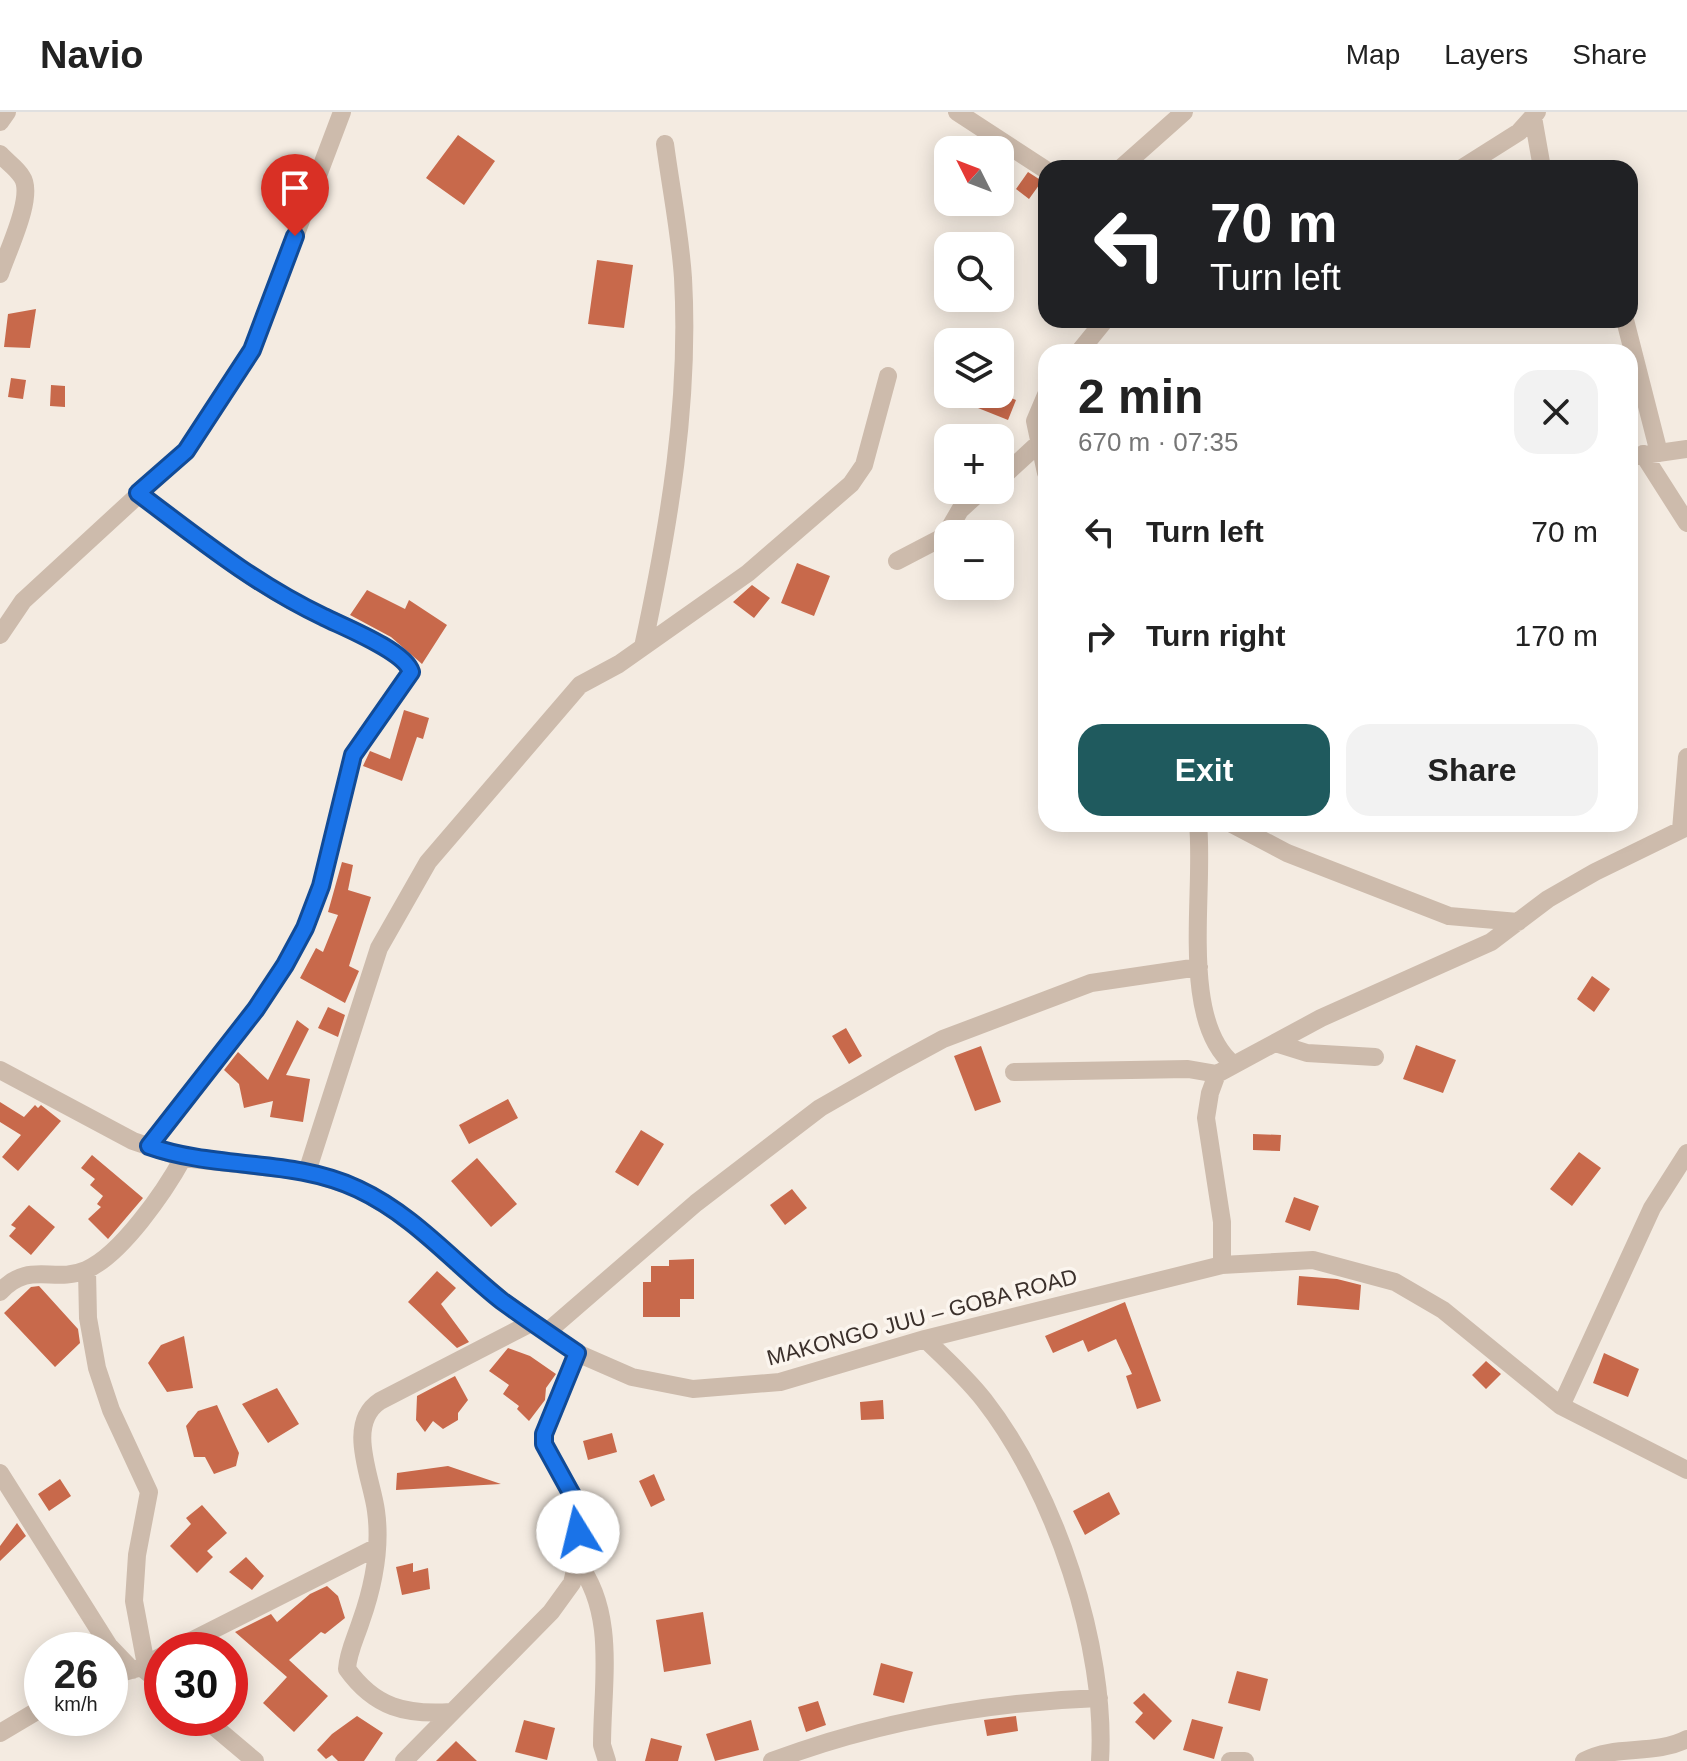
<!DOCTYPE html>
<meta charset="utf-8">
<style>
:root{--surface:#fff;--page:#f2f2f2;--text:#222;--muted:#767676;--line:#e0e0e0;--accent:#1f5a5e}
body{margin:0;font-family:Helvetica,sans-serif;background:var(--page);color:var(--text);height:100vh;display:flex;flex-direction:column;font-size:30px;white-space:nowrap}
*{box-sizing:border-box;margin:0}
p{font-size:26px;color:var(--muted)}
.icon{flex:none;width:44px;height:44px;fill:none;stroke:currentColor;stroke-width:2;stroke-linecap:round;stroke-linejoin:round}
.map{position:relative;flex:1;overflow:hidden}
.drawer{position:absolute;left:1038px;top:232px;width:600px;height:488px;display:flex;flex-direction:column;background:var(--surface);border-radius:24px;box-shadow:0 4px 20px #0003}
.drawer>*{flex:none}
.hud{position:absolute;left:1038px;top:48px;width:600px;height:168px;border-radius:24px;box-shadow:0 4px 20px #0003;background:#202124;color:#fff;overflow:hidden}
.needle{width:52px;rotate:312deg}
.fabs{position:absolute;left:934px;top:24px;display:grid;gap:16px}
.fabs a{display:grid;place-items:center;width:80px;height:80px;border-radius:16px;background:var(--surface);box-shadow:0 4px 20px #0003;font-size:40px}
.speed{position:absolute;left:24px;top:1520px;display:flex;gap:16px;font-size:40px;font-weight:700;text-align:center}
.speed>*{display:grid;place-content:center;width:104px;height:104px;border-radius:50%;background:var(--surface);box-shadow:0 4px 20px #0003;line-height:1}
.speed small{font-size:20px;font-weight:400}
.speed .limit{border:12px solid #d22;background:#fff;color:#111}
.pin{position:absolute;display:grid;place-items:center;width:68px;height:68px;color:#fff;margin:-82px -34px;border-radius:50% 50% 50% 0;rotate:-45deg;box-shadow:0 0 8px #0007}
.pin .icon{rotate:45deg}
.me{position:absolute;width:88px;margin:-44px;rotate:351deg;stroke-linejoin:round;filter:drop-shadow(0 0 6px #0008)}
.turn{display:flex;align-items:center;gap:28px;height:168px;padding:0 40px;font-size:36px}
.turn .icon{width:104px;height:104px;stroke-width:2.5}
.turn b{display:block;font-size:56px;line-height:68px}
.round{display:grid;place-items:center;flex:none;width:84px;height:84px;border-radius:24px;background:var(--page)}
.headline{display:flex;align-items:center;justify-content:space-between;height:136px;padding:0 40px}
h1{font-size:48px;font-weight:600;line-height:60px}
.cta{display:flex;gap:16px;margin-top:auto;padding:16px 40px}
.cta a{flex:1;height:92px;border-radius:24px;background:var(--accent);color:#fff;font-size:32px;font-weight:600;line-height:92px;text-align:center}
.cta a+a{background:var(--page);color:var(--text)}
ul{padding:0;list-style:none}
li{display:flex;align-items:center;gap:24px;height:104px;padding:0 40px}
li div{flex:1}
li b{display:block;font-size:30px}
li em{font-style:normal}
header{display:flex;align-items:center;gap:48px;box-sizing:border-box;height:112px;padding:0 40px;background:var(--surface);border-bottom:2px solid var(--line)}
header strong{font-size:38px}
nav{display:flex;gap:44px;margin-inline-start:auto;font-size:28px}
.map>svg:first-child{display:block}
</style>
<header>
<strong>Navio</strong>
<nav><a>Map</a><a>Layers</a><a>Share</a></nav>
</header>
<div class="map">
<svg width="1687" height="1649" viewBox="0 0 1687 1649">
<rect width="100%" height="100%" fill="#f4ebe1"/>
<!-- building -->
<path fill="#c8694b" d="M458,23L495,49L464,93L426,66Z
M1028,60L1042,69L1029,87L1016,77Z
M597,148L633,153L624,216L588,212Z
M36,197L30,236L4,235L8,202Z
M11,266L26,268L23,287L8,285Z
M51,273L65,274V295L50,294Z
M984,282H1002L1016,288L1008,308L978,296Z
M797,451L830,464L814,504L781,491Z
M752,473L770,486L754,506L733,490Z
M367,478L405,497L409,488L447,513L422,552L391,525L350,503Z
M404,598L429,606L423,627L417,625L402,669L363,654L370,639L390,647Z
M342,750L353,753L348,778L371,785L349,854L359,859L345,891L300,866L316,836L323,840L338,803L328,800Z
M1592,864L1610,877L1594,900L1577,887Z
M328,895L345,903L338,925L318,916Z
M297,908L309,917L286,963L310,967L303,1010L270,1005L273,989L244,996L239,972L224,958L238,940L268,968Z
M846,916L862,944L849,952L832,924Z
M1416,933L1456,948L1443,981L1403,967Z
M981,934L1001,990L975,999L954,944Z
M508,987L518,1006L469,1032L459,1013Z
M0,990L24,1005L35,993L38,996L41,993L61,1009L18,1059L2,1045L21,1023L0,1010Z
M641,1018L664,1032L638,1074L615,1060Z
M1253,1022L1281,1023L1280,1039L1253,1038Z
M1579,1040L1601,1056L1572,1094L1550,1077Z
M92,1043L143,1086L108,1127L88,1107L101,1095L97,1092L103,1084L90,1073L95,1067L81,1056Z
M477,1046L517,1092L491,1115L451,1069Z
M792,1077L807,1096L785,1113L770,1093Z
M1294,1085L1319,1094L1310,1119L1285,1110Z
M29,1093L55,1115L31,1143L9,1124L16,1116L11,1113Z
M694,1147V1187H680V1205H643V1170H651V1154H669V1148Z
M437,1159L456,1176L441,1192L469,1230L457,1236L408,1190Z
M1299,1164L1337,1167L1361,1173L1359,1198L1297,1193Z
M39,1174L78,1217L80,1231L55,1255L4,1201L31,1175Z
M1125,1190L1161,1289L1137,1297L1126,1264L1132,1262L1116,1227L1088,1240L1083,1228L1053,1241L1045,1224Z
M184,1224L193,1276L167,1280L148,1251L161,1233Z
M508,1236L530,1244L556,1262L546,1276L545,1288L529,1309L517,1297L519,1294L503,1282L509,1273L489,1259Z
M1604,1241L1639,1257L1628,1285L1593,1271Z
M1486,1249L1501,1262L1486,1277L1472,1263Z
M455,1264L468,1288L458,1301V1308L443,1317L433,1309L425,1320L416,1308L417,1284Z
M277,1276L299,1312L268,1331L242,1292Z
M883,1288L884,1307L861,1308L860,1290Z
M217,1293L239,1341L236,1354L214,1362L205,1345H194L186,1314L198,1299Z
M612,1321L617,1340L588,1348L583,1329Z
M448,1354L501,1372L396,1378L397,1361Z
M654,1362L665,1388L651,1395L639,1369Z
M60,1367L71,1384L49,1399L38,1382Z
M1109,1380L1120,1402L1085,1423L1073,1399Z
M202,1393L227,1421L207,1439L213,1445L197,1461L170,1434L191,1412L186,1406Z
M17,1411L26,1424L0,1449V1434Z
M246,1445L264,1464L252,1478L229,1460Z
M413,1451V1460L428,1456L430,1477L402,1483L396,1455Z
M327,1474L338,1484L345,1506L325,1522L321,1520L289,1548L328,1584L294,1620L263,1591L287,1565L235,1520L271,1502L277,1510L310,1482Z
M703,1500L711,1552L664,1560L656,1508Z
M881,1551L913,1560L904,1591L873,1583Z
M1237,1559L1268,1567L1260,1599L1228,1591Z
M1144,1581L1172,1609L1154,1628L1135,1610L1143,1601L1133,1591Z
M818,1589L826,1613L806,1620L798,1595Z
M357,1604L383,1621L364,1649H338L332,1643L326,1647L317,1638L332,1622Z
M1016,1604L1018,1619L987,1624L984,1608Z
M1192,1607L1223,1615L1214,1647L1183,1638Z
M524,1608L555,1616L547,1648L515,1640Z
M751,1608L759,1638L715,1649L706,1622Z
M651,1626L682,1634L678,1649H645Z
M456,1629L477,1649H436Z"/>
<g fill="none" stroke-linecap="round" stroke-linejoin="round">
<!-- minor -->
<path stroke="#cdbbac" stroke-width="18" d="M957,0L1046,58
M1533,5L1542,56
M0,10L7,0
M0,42C7,50 17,56 22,65C35,84 7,140 0,162
M1121,56L1184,0
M1462,56L1519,20L1537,0
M1625,208L1659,341
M1079,240L1105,208
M1046,283L1035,309L1046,361
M1643,342L1687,411
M1630,345L1687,337
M1000,367L1037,333
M138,381C196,425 252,472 318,502C340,512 404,538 411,560L353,643L321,774L305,816L285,853L256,897L149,1034
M897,449L945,424L960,398L982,378
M0,523L23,489L186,339L252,238L342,0
M643,535C669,414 690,290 683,166C680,121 671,77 665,32
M1198,712C1205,778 1179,908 1233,952
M1232,712L1287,741L1449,804L1518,810
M1681,718L1687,645
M1275,931L1307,941L1375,945
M0,958L133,1029L183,1046L307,1060L357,1076L407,1106L502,1188L577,1241L632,1265L693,1277L780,1270L925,1227L1222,1153L1313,1148L1395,1170L1443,1198L1561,1294L1687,1358
M1014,960L1188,957L1217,962
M307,1060L379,836L428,750L580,573L619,552L748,461L851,372L864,353L888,264
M1222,1153V1110L1206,1006L1210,981L1217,962L1321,906L1491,830L1548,787L1595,760L1687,715
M87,1158L88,1206L97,1256L111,1298L149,1380L137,1443L134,1489L146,1553
M0,1180C29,1148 53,1172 86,1158C121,1143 165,1079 183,1046
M547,1220L696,1091L820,996L895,953L943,927L1091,871L1199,855
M925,1227C946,1247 967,1266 984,1288C1055,1379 1107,1535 1100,1649
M1561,1294L1652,1096L1687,1041
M0,1361L109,1534L132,1558
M577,1450C617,1501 602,1572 602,1633L607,1649
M173,1538L377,1435
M141,1555L162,1572
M110,1564L141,1555L162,1544
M451,1600C406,1603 375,1596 347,1557C348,1540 356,1525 361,1509C373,1475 381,1435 376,1399C372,1366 345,1312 380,1289L533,1210
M204,1606L255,1649
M0,1621L42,1596
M404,1649L551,1500L572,1471L577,1450V1392L544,1332V1322L577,1241
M772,1649C876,1610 988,1590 1099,1586
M1230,1649H1245
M1584,1649C1616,1632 1654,1644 1687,1627"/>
</g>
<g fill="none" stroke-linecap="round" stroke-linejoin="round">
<defs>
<path id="route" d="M295,124L252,238L186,339L138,381C198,426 256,473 324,505C344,515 405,539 411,560L353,643L321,774L305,816L285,853L256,897L149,1034C216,1058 293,1046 358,1077C414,1103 454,1151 502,1189C527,1207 552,1224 577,1241L544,1322V1332L577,1392L578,1420"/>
</defs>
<!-- route casing -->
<use href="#route" stroke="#114b97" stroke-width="20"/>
<!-- route -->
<use href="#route" stroke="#1a73e8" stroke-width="14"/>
</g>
<g text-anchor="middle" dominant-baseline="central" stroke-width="7" stroke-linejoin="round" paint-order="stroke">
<!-- street labels -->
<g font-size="22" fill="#3b302b" stroke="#fbf5ee">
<text transform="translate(922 1205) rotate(-15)">MAKONGO JUU – GOBA ROAD</text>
</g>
</g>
</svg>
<div class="fabs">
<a><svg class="needle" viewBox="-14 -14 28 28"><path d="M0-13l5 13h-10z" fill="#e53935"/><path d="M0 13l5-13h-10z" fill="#767676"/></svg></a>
<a><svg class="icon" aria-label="search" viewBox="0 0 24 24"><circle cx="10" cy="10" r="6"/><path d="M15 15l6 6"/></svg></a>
<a><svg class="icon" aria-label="layers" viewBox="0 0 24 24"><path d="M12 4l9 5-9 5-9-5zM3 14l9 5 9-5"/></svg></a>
<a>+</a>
<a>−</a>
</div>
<div class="speed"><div>26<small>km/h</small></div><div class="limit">30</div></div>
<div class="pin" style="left:295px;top:124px;background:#d93025"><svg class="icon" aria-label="arrive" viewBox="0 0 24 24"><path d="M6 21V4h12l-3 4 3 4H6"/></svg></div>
<svg class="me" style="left:578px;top:1420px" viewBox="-20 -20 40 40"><circle r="19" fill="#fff"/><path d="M0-13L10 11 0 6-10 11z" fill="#1a73e8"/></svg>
<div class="hud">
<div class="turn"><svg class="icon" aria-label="left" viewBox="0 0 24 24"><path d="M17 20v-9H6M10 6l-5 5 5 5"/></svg><div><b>70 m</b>Turn left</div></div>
</div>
<section class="drawer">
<div class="headline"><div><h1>2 min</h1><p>670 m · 07:35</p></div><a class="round"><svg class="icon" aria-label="close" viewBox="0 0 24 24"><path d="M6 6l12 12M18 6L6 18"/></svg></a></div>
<ul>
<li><svg class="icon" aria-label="left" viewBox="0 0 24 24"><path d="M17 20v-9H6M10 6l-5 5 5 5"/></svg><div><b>Turn left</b></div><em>70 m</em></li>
<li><svg class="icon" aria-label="right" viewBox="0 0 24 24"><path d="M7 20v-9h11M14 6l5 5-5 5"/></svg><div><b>Turn right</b></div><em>170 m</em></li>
</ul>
<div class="cta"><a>Exit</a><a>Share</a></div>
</section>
</div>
